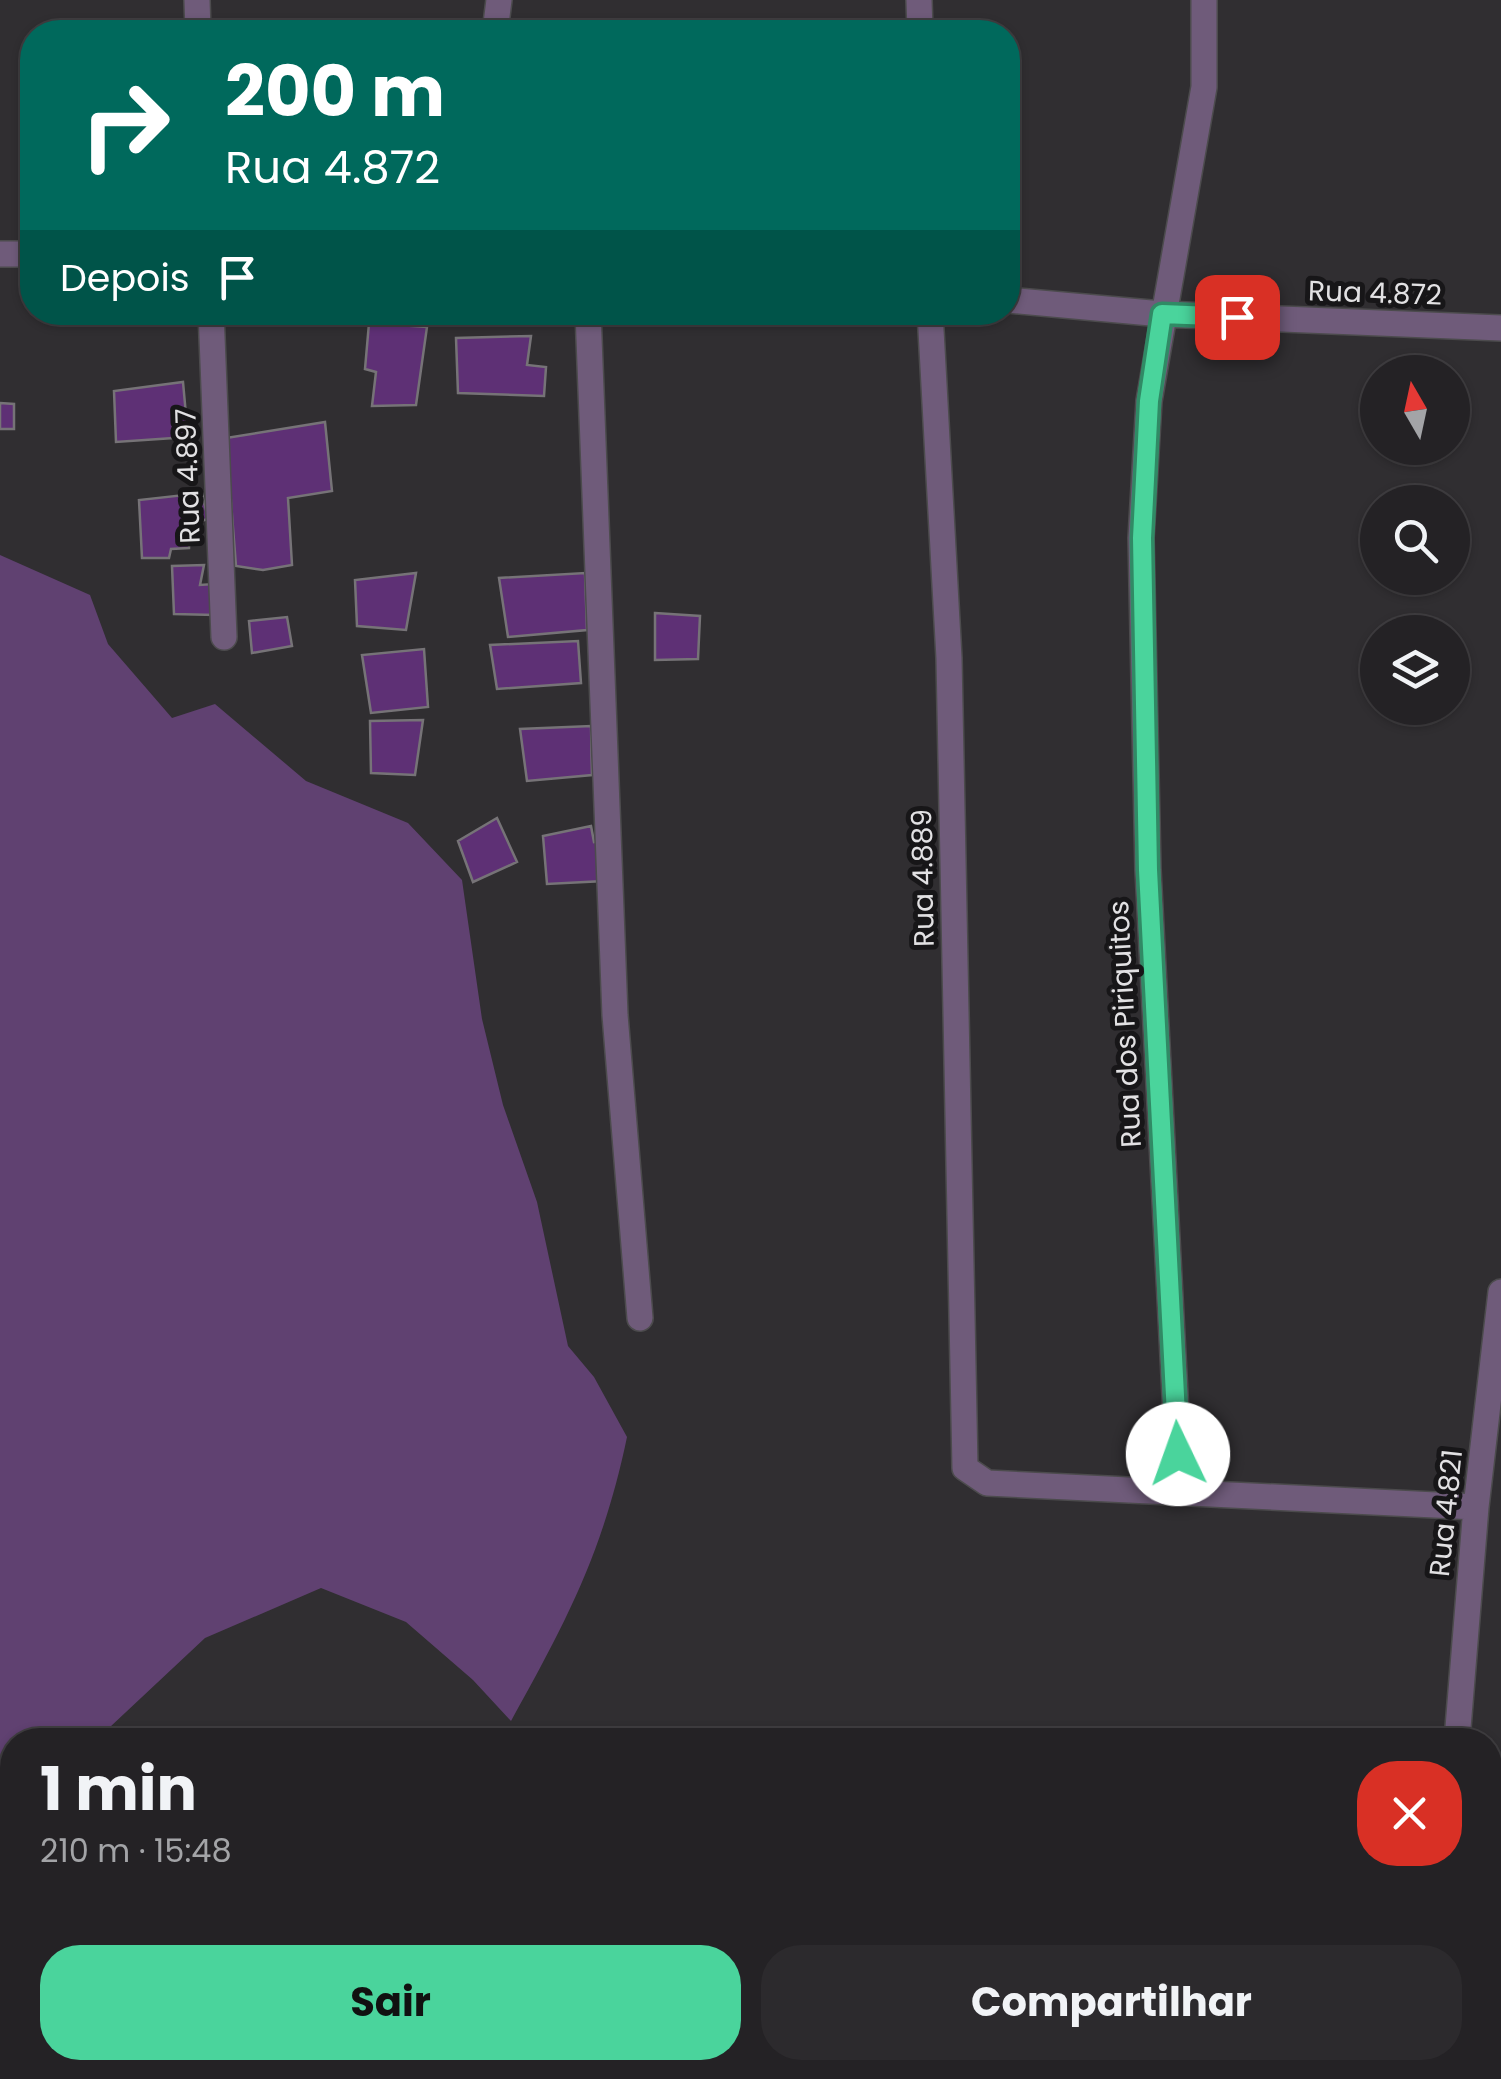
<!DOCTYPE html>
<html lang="pt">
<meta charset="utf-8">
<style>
:root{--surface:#242225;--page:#2c2a2d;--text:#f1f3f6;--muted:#a3a4a7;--line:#413f42;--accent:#4ad49c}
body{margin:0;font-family:Poppins,sans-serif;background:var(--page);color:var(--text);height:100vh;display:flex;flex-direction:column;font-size:38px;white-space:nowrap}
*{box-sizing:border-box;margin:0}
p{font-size:32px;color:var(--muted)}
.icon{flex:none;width:55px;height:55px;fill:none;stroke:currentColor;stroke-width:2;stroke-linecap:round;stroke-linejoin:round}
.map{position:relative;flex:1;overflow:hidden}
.drawer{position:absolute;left:0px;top:1728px;width:1502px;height:352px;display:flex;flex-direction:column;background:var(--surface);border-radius:40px 40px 0 0;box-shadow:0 2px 8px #0004,0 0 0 2px var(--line)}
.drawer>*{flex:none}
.top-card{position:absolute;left:20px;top:20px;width:1000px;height:305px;border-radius:40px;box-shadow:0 2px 8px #0004,0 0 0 2px var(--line);background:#00695c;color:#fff;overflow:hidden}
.needle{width:65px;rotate:351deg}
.tools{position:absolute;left:1360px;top:355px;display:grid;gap:20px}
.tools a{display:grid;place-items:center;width:110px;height:110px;border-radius:50%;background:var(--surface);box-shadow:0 2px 8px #0004,0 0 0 2px var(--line);font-size:50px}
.pin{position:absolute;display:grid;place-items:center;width:85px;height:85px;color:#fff;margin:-42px;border-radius:20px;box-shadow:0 5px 15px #0006}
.me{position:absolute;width:110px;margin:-55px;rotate:357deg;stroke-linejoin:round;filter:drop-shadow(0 0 8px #0008)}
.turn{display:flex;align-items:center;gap:35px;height:210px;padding:0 40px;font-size:45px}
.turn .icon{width:130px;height:130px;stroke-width:2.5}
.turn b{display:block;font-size:70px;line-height:85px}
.then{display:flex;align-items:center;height:95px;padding:0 40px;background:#0003;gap:20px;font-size:38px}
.round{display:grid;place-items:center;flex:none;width:105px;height:105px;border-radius:40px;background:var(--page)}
.headline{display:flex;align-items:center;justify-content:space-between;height:170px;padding:0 40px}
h1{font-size:60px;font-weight:700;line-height:75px}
.action{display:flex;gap:20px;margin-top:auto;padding:20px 40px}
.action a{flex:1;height:115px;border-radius:40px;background:var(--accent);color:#111;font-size:40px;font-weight:700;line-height:115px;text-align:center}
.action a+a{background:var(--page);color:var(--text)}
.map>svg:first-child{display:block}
</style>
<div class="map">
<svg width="1501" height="2079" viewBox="0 0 1501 2079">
<rect width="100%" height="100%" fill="#302e31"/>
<!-- green -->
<path fill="#604171" d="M0,555L90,595L108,644L172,718L215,704L306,781L408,823L462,880L482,1019L503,1105L537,1202L568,1346L594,1377L627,1437C603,1552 567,1620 511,1721L473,1680L406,1622L321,1588L205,1638L110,1727L84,1740H12V1777L0,1783Z"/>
<!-- building -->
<path fill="#5e3075" stroke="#767377" stroke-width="2.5" d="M369,323L427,327L416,405L372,406L376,372L365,369Z
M531,336L527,365L546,367L544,396L458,393L456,338Z
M183,382L188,437L116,442L114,391Z
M0,403L14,404V429H0Z
M325,422L332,491L288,498L292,565L263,570L236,566L226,438Z
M202,493L208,519L190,524L189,548L171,549L169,558H142L139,500Z
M204,565L200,585L214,584L215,615L174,614L172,566Z
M416,573L406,630L357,626L355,580Z
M585,573L587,630L508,637L499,578Z
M655,613L700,616L698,659L655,660Z
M287,617L292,646L252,653L249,621Z
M578,641L581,683L497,689L490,645Z
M424,649L428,707L371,713L362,655Z
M423,720L415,775L371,773L370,721Z
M591,726L592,775L527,781L520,729Z
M497,818L517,862L473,882L458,841Z
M591,826L594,842L607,840L604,881L547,884L543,836Z"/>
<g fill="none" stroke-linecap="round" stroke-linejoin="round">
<defs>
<path id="minor" d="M197,0L198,32
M919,0L920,32
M495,32L499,0
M0,254H32
M1008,300L1162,314L1501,328
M211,312L224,637
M588,312L615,1015L640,1318
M930,312L949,658L965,1468L987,1483L1476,1507
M1180,1492L1148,870L1141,538L1149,401L1204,87V0
M1457,1740L1476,1507L1501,1292
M644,2068L753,2079
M494,2079L495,2068
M1428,2079L1429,2068"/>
</defs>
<!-- minor casing -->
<use href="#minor" stroke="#4c4b4d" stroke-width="28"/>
<!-- minor -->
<use href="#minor" stroke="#6f5b7a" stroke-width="25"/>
</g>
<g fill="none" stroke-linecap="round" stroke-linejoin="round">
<defs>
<path id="route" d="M1178,1454L1148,870L1142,538L1149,401L1162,314L1237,317"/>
</defs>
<!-- route casing -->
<use href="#route" stroke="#308a65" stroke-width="25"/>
<!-- route -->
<use href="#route" stroke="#4ad49c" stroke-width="18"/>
</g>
<g text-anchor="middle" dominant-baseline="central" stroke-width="10" stroke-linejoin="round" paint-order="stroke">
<!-- street labels -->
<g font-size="28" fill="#e2e1e3" stroke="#171618">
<text transform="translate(1375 293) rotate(2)">Rua 4.872</text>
<text transform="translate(188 476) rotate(-92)">Rua 4.897</text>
<text transform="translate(923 878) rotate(-91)">Rua 4.889</text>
<text transform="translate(1125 1024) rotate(-93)">Rua dos Piriquitos</text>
<text transform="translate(1446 1513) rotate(-84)">Rua 4.821</text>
</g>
</g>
</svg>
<div class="tools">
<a><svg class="needle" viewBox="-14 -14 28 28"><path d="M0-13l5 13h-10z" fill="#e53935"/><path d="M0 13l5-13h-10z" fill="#a3a4a7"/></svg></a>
<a><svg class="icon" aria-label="search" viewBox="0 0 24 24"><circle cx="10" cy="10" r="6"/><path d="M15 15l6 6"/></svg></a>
<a><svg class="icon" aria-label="layers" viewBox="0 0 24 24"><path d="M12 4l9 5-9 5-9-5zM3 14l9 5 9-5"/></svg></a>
</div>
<div class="pin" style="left:1237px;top:317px;background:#d93025"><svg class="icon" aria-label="arrive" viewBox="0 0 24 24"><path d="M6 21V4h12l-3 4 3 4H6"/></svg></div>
<svg class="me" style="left:1178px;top:1454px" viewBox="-20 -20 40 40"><circle r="19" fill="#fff"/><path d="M0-13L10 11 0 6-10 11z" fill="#4ad49c"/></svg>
<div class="top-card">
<div class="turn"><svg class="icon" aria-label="right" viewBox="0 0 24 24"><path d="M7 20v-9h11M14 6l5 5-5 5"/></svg><div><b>200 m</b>Rua 4.872</div></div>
<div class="then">Depois<svg class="icon" aria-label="arrive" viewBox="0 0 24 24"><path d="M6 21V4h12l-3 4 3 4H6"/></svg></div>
</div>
<section class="drawer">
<div class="headline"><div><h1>1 min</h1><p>210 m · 15:48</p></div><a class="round" style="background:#d93025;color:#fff"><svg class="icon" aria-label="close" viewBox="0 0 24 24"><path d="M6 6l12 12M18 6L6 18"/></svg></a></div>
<div class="action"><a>Sair</a><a>Compartilhar</a></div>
</section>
</div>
